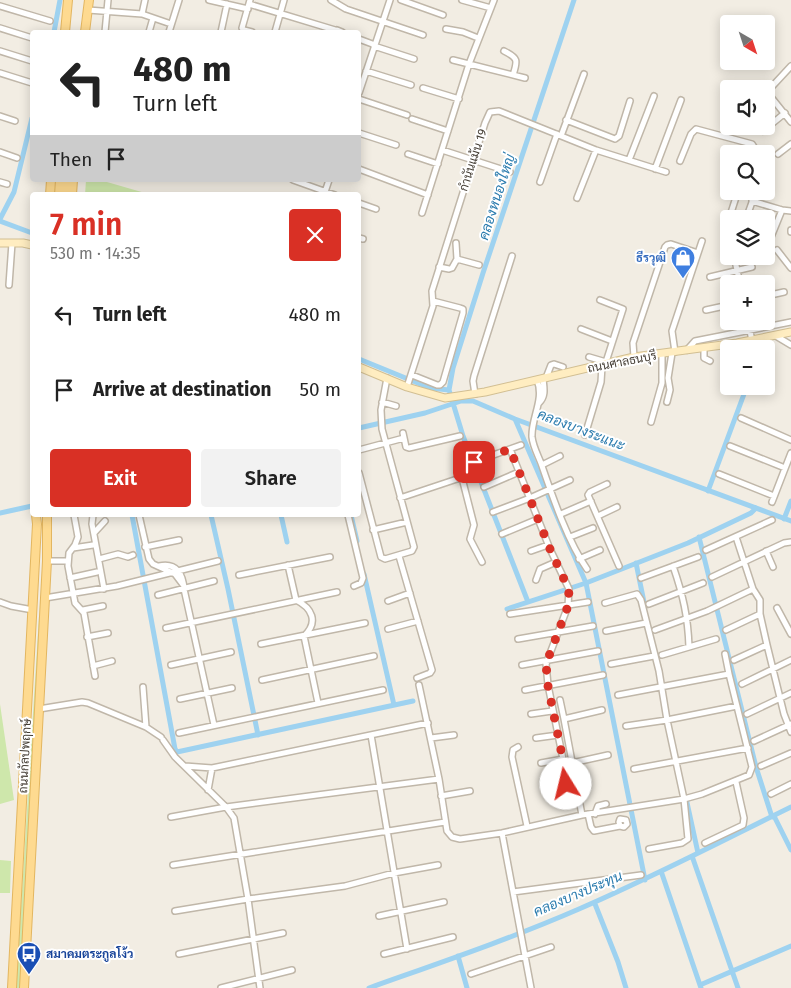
<!DOCTYPE html>
<meta charset="utf-8">
<style>
:root{--surface:#fff;--page:#f2f2f2;--text:#222;--muted:#767676;--accent:#d93025}
body{margin:0;font-family:"Fira Sans",Sarabun,sans-serif;background:var(--page);color:var(--text);height:100vh;display:flex;flex-direction:column;font-size:19px;white-space:nowrap}
*{box-sizing:border-box;margin:0}
p{font-size:16px;color:var(--muted)}
.icon{flex:none;width:28px;height:28px;fill:none;stroke:currentColor;stroke-width:2;stroke-linecap:round;stroke-linejoin:round}
.map{position:relative;flex:1;overflow:hidden}
.drawer{position:absolute;left:30px;top:192px;width:331px;height:325px;display:flex;flex-direction:column;background:var(--surface);border-radius:5px;box-shadow:0 2px 12px #0003}
.drawer>*{flex:none}
.top-card{position:absolute;left:30px;top:30px;width:331px;height:152px;border-radius:5px;box-shadow:0 2px 12px #0003;background:#fff;color:var(--text);overflow:hidden}
.needle{width:32px;rotate:141deg}
.controls{position:absolute;left:720px;top:15px;display:grid;gap:10px}
.controls a{display:grid;place-items:center;width:55px;height:55px;border-radius:5px;background:var(--surface);box-shadow:0 2px 12px #0003;font-size:25px}
.pin{position:absolute;display:grid;place-items:center;width:42px;height:42px;color:#fff;margin:-21px;border-radius:10px;box-shadow:0 2px 8px #0006}
.me{position:absolute;width:55px;margin:-28px;rotate:351deg;stroke-linejoin:round;filter:drop-shadow(0 0 4px #0008)}
.turn{display:flex;align-items:center;gap:18px;height:105px;padding:0 20px;font-size:22px}
.turn .icon{width:65px;height:65px;stroke-width:2.5}
.turn b{display:block;font-size:35px;line-height:42px}
.then{display:flex;align-items:center;height:48px;padding:0 20px;background:#0003;gap:10px;font-size:19px}
.round{display:grid;place-items:center;flex:none;width:52px;height:52px;border-radius:5px;background:var(--page)}
.headline{display:flex;align-items:center;justify-content:space-between;height:85px;padding:0 20px}
h1{font-size:30px;font-weight:600;line-height:38px;color:var(--accent)}
.action{display:flex;gap:10px;margin-top:auto;padding:10px 20px}
.action a{flex:1;height:58px;border-radius:5px;background:var(--accent);color:#fff;font-size:20px;font-weight:600;line-height:58px;text-align:center}
.action a+a{background:var(--page);color:var(--text)}
ul{padding:0;list-style:none}
li{display:flex;align-items:center;gap:15px;height:75px;padding:0 20px}
li div{flex:1}
li b{display:block;font-size:19px}
li em{font-style:normal}
.map>svg:first-child{display:block}
</style>
<div class="map">
<svg width="791" height="988" viewBox="0 0 791 988">
<rect width="100%" height="100%" fill="#f2ede3"/>
<!-- green -->
<path fill="#cee7ab" d="M86,180H100L152,195H85Z
M40,600L37,680L20,988H16Z
M0,704L14,800L0,804Z
M0,860L11,861L10,893H0Z"/>
<g fill="none" stroke-linecap="round" stroke-linejoin="round">
<!-- canal -->
<path stroke="#9ed2f0" stroke-width="5" d="M54,32L60,0
M0,219L14,192L32,118
M0,221L32,233
M359,359L430,388L449,390
M515,419L586,583L645,880
M359,428L425,413L461,401H473L515,419L791,521
M708,491L747,386
M0,513L32,506
M132,515L175,749L177,752L413,701
M211,515L228,589L258,735
M281,515L287,542
M351,515L357,541
M784,519L791,501
M699,537L756,767L772,817
M636,563L645,607
M364,574L394,705
M528,602L463,436L449,390L453,368L483,273L574,0
M507,609L586,583L688,543L751,513L756,508
M686,798L698,853
M774,816L791,850
M692,856L738,988
M661,871L701,988
M595,904L618,962L626,988
M458,956L467,988
M700,985L791,946
M369,988C439,963 510,939 579,909C651,878 720,842 791,807"/>
<defs>
<path id="street" d="M209,0L248,9
M250,0L242,28L244,30L252,32
M331,0L346,9L423,35
M401,0L443,15
M462,0L491,8
M249,4L335,30
M0,6L50,21
M88,10L142,14L171,24
M142,14L145,0
M0,28L32,38
M446,29L463,32L478,38
M337,30L342,32
M105,32L108,0
M149,32L153,18
M169,32L179,0
M221,32L227,4
M275,32L284,0
M359,39L375,45
M374,46L414,59
M0,51L32,61
M504,51C518,58 518,60 513,75
M453,60L525,78
M366,71L411,85
M0,73L32,83
M423,88L459,99
M767,92L791,122
M359,93L390,0
M766,93L791,66
M359,99L407,115
M0,116L15,121
M412,119L448,131
M566,120L615,139L619,136L630,101
M763,131L785,113
M359,133L396,145
M561,136L584,74
M442,150L510,172
M0,152L17,158
M408,154L438,164
M778,154L791,144
M629,160L654,96
M680,161L691,134L696,129L752,144L754,147L752,154
M766,162L769,153
M359,169L428,195
M655,169L681,100
M293,180L335,195
M0,182L7,184
M540,182L557,134
M324,195L329,180
M577,198L596,150
M752,201L782,210L791,211
M359,203L376,209
M422,213L469,64L494,0
M729,219L738,191
M746,219L756,191
M728,222H729
M791,230V232
M359,238L363,239
M769,242L782,210
M777,250L791,268
M734,256L740,284
M457,259L479,265
M439,267L449,269L452,268L457,259L456,243
M710,277L752,267
M9,285L12,243
M766,296L784,292
M600,300L623,309L605,365
M706,310L729,305
M748,321L752,341
M581,329L612,341
M776,336L791,345
M704,348V358L710,361
M687,350L695,341L791,322
M675,352L672,331L702,241
M589,357L606,362
M634,357L633,343L665,247L667,245L671,244L698,253
M412,375L437,385H440L443,382L463,313V309L460,308L433,301
M546,378L551,365L554,364L563,367
M537,380C545,399 531,418 532,437C533,447 539,457 542,466C553,498 568,542 587,569
M407,387L433,306L432,291L485,123L490,112L499,111L596,150L666,172
M475,394L473,381L474,376L512,256
M382,402L396,406
M667,402L670,390L668,378L672,353
M539,403C546,396 544,388 543,379
M741,418L791,440
M651,422L662,383V354
M403,433L406,447L409,448L460,436
M585,435L601,382L602,366
M730,446L785,468
M510,449L550,549L569,589L568,606L546,664L548,685L567,779L566,784L547,788
M359,450L404,438
M474,462L521,445
M542,465L560,456
M359,473L381,557L385,559L412,551L414,547L382,429L381,410L387,378
M719,474L774,496
M462,478L474,525L470,539L482,562
M607,484L590,492L588,495L619,566
M484,487L519,472
M400,498L472,474
M772,502L791,453
M493,512L530,498L570,480
M561,514L591,501
M74,515L78,537L75,545L69,553L68,566L75,603L84,613L95,676
M93,515L92,524L104,589
M139,515L149,559L153,564L175,574L184,586
M348,515L363,578L361,583L354,586
M598,516L617,507
M373,530L407,522
M94,533L105,521
M502,534L538,519
M570,537L593,528
M736,537L753,589L760,600V614L767,645L784,714L791,732
M145,547L179,540
M73,548L93,545
M706,550L772,520
M531,551L548,545
M766,551L773,567
M399,556L432,670L430,673L417,678
M99,559L118,554L128,557L133,555
M579,559L600,550
M47,561H67
M288,565L296,600C312,608 319,622 304,636L318,703
M159,566C177,562 183,575 184,589L214,725
M673,566C683,595 688,617 689,647
M239,575L330,557
M712,577L784,543L791,542
M70,578L97,572
M641,578L698,557
M536,580L540,569L556,562
M158,595L214,581
M45,598L117,586L218,561
M388,601L410,593
M0,602L11,606L33,610
M605,603L637,594L641,600L659,671L667,720L684,799L688,839L682,843L649,849
M649,604L703,583
M777,608L791,634
M83,610L103,606
M510,614L588,602
M166,628L337,592
M388,629L418,621
M655,630L707,611L753,589
M726,630L760,614
M606,631L646,623
M87,637L108,633
M518,639L593,626
M261,644L365,623
M662,655L716,639
M734,660L767,645
M611,664L654,656
M171,665L231,652
M522,665L598,651
M93,666L112,661
M262,680L374,656
M742,684L791,660
M419,685L439,779L447,831L452,837L460,839L502,833L582,815L684,799L702,794L749,775L752,767L729,674L725,654
M143,687L146,727
M525,690L603,675
M618,695L729,674
M180,699L232,688
M560,700L564,719
M39,709L82,702L88,703L146,727L161,737
M531,714L552,711
M747,714L791,693
M626,726L667,720L737,706
M179,733L383,690
M371,735L407,949
M431,738L454,735
M536,738L558,735
M163,740L175,757L226,807L234,818L248,899L260,988
M754,741L791,724
M518,747L513,750L512,757L527,826
M541,763L563,759
M572,763L608,755
M185,766L212,768L428,723
M761,766L791,753
M634,769L748,748
M208,790L212,768
M771,794L791,784
M441,796L470,791
M588,814L591,827L594,831L620,826L624,827L627,824L626,820L620,819L619,822L620,826
M595,814L598,806L606,804
M582,815L564,719L602,710
M171,817L226,807L439,779
M502,833L531,988
M705,843L743,825L744,818L736,782
M173,865L445,822
M513,892L641,875
M175,911L248,899L345,886L394,873L438,865
M379,916L444,902
M179,954L283,933
M384,954L453,937
M471,974L551,947
M221,988L292,970"/>
<path id="secondary" d="M0,243H23L32,245
M359,367L407,387L445,398L485,392L634,357L737,343L791,332"/>
<path id="primary" d="M65,32L68,0
M85,32L89,0
M50,195L51,180
M59,195L60,180
M65,195L66,180
M72,195L73,180
M12,988L37,524L36,515
M24,988L47,561V515"/>
</defs>
<!-- street casing -->
<use href="#street" stroke="#c0b7a9" stroke-width="8"/>
<!-- secondary casing -->
<use href="#secondary" stroke="#d2bf93" stroke-width="9"/>
<!-- primary casing -->
<use href="#primary" stroke="#e3b660" stroke-width="10"/>
<!-- street -->
<use href="#street" stroke="#fff" stroke-width="5"/>
<!-- secondary -->
<use href="#secondary" stroke="#ffedc1" stroke-width="7"/>
<!-- primary -->
<use href="#primary" stroke="#feda90" stroke-width="8"/>
</g>
<g fill="none" stroke-linecap="round" stroke-linejoin="round">
<!-- route -->
<path stroke="#d93025" stroke-width="9" stroke-dasharray="0 16.2" d="M474,462L510,449L550,549L569,590L568,606L546,664L548,686L566,775V784"/>
</g>
<!-- icons -->
<defs>
<symbol id="shop-pin" viewBox="-11 -11 22 30"><path d="M0 17L-7.5 6A9.5 9.5 0 1 1 7.5 6Z" fill="#3f7fe0" stroke="#fff"/><path d="M-5-2.5h2.3a2.7 3.5 0 0 1 5.4 0H5L5.5 6h-11ZM-1.5-2.5h3a1.5 2.3 0 0 0-3 0Z" fill="#fff"/></symbol>
<symbol id="bus-pin" viewBox="-11 -11 22 30"><path d="M0 17L-7.5 6A9.5 9.5 0 1 1 7.5 6Z" fill="#1a4fb4" stroke="#fff"/><path d="M-5-6H5V4H4V6H2V4H-2V6H-4V4H-5ZM-3.5-4V0h7V-4ZM-3.5 1.2v1.5H-2V1.2ZM2 1.2v1.5H3.5V1.2Z" fill="#fff"/></symbol>
</defs>
<g fill-rule="evenodd">
<use href="#shop-pin" x="669" y="244" width="28" height="38"/>
<use href="#bus-pin" x="15" y="940" width="28" height="38"/>
</g>
<g text-anchor="middle" dominant-baseline="central" stroke-width="4" stroke-linejoin="round" paint-order="stroke">
<!-- street labels -->
<g font-size="12" fill="#443d34" stroke="#fff">
<text transform="translate(473 160) rotate(-72)">กำนันแม้น 19</text>
<text transform="translate(622 362) rotate(-11)">ถนนศาลธนบุรี</text>
<text transform="translate(25 756) rotate(-87)">ถนนกัลปพฤกษ์</text>
</g>
<!-- shop labels -->
<g font-size="12" font-weight="bold" fill="#366cbe" stroke="#fff" text-anchor="end">
<text x="666" y="258">ธีรวุฒิ</text>
</g>
<!-- transit labels -->
<g font-size="12" font-weight="bold" fill="#164399" stroke="#fff" text-anchor="start">
<text x="46" y="954">สมาคมตระกูลโง้ว</text>
</g>
<!-- water labels -->
<g font-size="14" font-style="italic" fill="#2d7daf" stroke="#fff">
<text transform="translate(497 197) rotate(-72)">คลองหนองใหญ่</text>
<text transform="translate(581 430) rotate(21)">คลองบางระแนะ</text>
<text transform="translate(578 894) rotate(-23)">คลองบางประทุน</text>
</g>
</g>
</svg>
<div class="controls">
<a><svg class="needle" viewBox="-14 -14 28 28"><path d="M0-13l5 13h-10z" fill="#e53935"/><path d="M0 13l5-13h-10z" fill="#767676"/></svg></a>
<a><svg class="icon" aria-label="sound" viewBox="0 0 24 24"><path d="M4 9h4l5-4v14l-5-4H4zM17 9q2 3 0 6"/></svg></a>
<a><svg class="icon" aria-label="search" viewBox="0 0 24 24"><circle cx="10" cy="10" r="6"/><path d="M15 15l6 6"/></svg></a>
<a><svg class="icon" aria-label="layers" viewBox="0 0 24 24"><path d="M12 4l9 5-9 5-9-5zM3 14l9 5 9-5"/></svg></a>
<a>+</a>
<a>−</a>
</div>
<div class="pin" style="left:474px;top:462px;background:#d93025"><svg class="icon" aria-label="arrive" viewBox="0 0 24 24"><path d="M6 21V4h12l-3 4 3 4H6"/></svg></div>
<svg class="me" style="left:566px;top:784px" viewBox="-20 -20 40 40"><circle r="19" fill="#fff"/><path d="M0-13L10 11 0 6-10 11z" fill="#d93025"/></svg>
<div class="top-card">
<div class="turn"><svg class="icon" aria-label="left" viewBox="0 0 24 24"><path d="M17 20v-9H6M10 6l-5 5 5 5"/></svg><div><b>480 m</b>Turn left</div></div>
<div class="then">Then<svg class="icon" aria-label="arrive" viewBox="0 0 24 24"><path d="M6 21V4h12l-3 4 3 4H6"/></svg></div>
</div>
<section class="drawer">
<div class="headline"><div><h1>7 min</h1><p>530 m · 14:35</p></div><a class="round" style="background:#d93025;color:#fff"><svg class="icon" aria-label="close" viewBox="0 0 24 24"><path d="M6 6l12 12M18 6L6 18"/></svg></a></div>
<ul>
<li><svg class="icon" aria-label="left" viewBox="0 0 24 24"><path d="M17 20v-9H6M10 6l-5 5 5 5"/></svg><div><b>Turn left</b></div><em>480 m</em></li>
<li><svg class="icon" aria-label="arrive" viewBox="0 0 24 24"><path d="M6 21V4h12l-3 4 3 4H6"/></svg><div><b>Arrive at destination</b></div><em>50 m</em></li>
</ul>
<div class="action"><a>Exit</a><a>Share</a></div>
</section>
</div>
